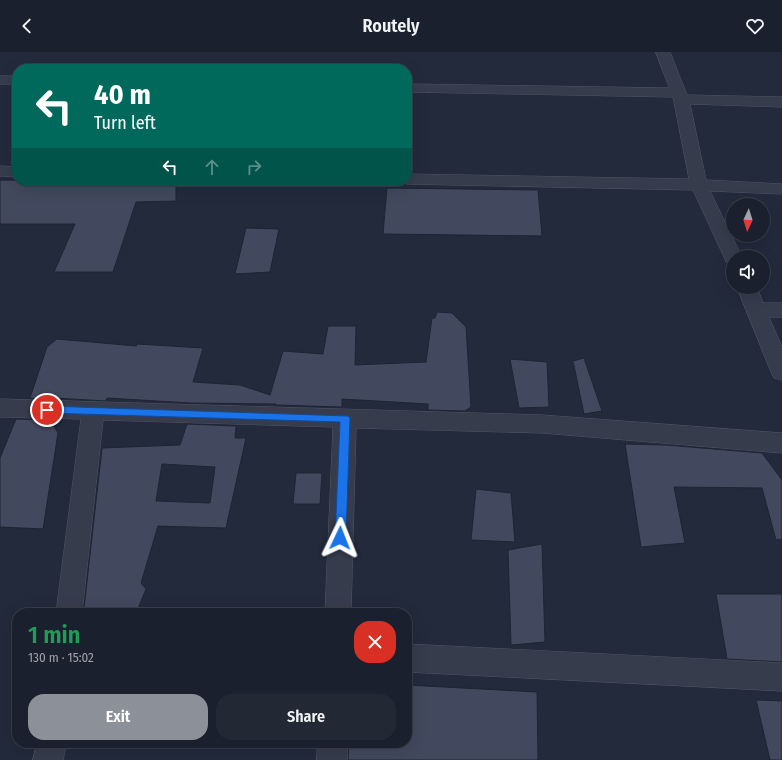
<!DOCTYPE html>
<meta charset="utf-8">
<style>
:root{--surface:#1a202d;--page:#232835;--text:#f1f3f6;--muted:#9fa3aa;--line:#383e49;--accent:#8c9099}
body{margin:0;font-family:"Fira Sans Condensed",sans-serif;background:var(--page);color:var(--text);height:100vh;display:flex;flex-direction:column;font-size:15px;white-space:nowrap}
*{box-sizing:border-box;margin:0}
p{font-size:13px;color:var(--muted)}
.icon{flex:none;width:22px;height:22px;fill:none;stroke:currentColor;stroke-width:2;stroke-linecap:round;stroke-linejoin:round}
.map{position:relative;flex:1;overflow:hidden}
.drawer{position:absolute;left:12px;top:556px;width:400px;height:140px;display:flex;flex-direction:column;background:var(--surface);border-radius:16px;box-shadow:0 4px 16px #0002,0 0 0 1px var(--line)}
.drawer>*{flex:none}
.banner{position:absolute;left:12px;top:12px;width:400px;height:122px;border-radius:16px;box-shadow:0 4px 16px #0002,0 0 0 1px var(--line);background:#00695c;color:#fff;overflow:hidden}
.needle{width:26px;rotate:184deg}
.controls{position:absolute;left:726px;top:146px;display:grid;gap:8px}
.controls a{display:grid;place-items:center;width:44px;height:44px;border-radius:50%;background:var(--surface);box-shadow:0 4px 16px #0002,0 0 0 1px var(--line);font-size:20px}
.pin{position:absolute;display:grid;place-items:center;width:34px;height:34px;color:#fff;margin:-17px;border:2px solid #fff;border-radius:50%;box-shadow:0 1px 4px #0007}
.me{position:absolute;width:44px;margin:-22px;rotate:2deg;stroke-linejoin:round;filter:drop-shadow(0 0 3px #0008)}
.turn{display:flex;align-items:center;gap:14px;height:84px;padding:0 16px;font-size:18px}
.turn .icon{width:52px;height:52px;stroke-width:2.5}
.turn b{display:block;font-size:28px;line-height:34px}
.lanes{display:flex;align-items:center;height:38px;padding:0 16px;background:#0003;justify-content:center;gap:20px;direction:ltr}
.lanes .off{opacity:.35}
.round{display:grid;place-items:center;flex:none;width:42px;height:42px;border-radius:16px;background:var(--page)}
.summary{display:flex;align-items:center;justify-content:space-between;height:68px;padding:0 16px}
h1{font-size:24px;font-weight:600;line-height:30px;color:#1e9e55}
.cta{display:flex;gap:8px;margin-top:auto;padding:8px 16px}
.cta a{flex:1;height:46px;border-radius:16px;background:var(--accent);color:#fff;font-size:16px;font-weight:600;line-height:46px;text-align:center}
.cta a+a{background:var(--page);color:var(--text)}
header{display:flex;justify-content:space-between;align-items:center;height:52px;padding:0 16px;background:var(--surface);font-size:18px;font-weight:600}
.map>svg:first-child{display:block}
</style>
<header><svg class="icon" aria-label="back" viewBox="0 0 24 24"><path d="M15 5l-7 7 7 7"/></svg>Routely<svg class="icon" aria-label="heart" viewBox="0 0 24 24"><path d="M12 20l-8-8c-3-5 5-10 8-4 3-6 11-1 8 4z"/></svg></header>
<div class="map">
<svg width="782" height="708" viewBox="0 0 782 708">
<rect width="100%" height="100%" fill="#232a3c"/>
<!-- building -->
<path fill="#42495e" stroke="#1e2433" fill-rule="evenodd" d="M0,128L128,129H143L142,133H176V149L136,150L113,220H54L75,172H0Z
M387,136L538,138L542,184L383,182Z
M246,176L279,177L270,220L235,222Z
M437,260L452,261L466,275L471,355L465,359L428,358V352L342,347V355L276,353V352L190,351L107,346L106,349L37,345L38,347L30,346L47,295L57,287L136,294L137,292L203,296L193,330L240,333L270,343L283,299L323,302L328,274H356L355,313L426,310L432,266H435Z
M584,306L602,359L584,362L573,309Z
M510,307L547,310L549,355L519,356Z
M16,367L50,368L58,381L43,477L0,475V406Z
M187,372L236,374L235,386H246L226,476L158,474L141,531L146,537L137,559L84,556L102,396L180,393ZM162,412L215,415L210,451L156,449Z
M625,392L666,393L762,401L782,428V487L776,488L762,436L674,435L685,491L641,495Z
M296,421H322L320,452H293Z
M476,437L511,441L515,490L471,488Z
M542,492L545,590L511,593L508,498Z
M716,542H782V610L727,607Z
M407,633L537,640L538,708H348L349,691H407Z
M756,648L782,649V708H770Z"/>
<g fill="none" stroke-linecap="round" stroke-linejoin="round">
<defs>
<path id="street" d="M656,0H670L687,43L782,45V55L690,52L706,128L782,132V142L710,139L742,205H733V211L726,210L724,205L693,138L407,132L400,129H407V122L689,127L673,45L407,40V32L669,36Z
M0,24H17V32H0Z
M0,114L17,115V125L0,124Z
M737,235H757L763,251H782V265H769L782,295V328L774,326L771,320Z
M0,347L542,363L782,381V401L542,381L356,376L351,561H325L333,375L103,368L82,561H56L81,367L0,365Z
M407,592L782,611V639L407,620Z
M37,691H67L63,708H33Z
M318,691H348L347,708H317Z"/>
</defs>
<!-- street casing -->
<use href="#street" stroke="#525767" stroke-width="1"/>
<!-- street -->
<use href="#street" fill="#363c4c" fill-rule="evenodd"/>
</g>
<!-- route -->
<path fill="#1a73e8" stroke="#114b97" d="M47,354L348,364L350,366L346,486L344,490L340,491L337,490L335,486L340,370L47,361L42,358Z"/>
</svg>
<div class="controls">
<a><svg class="needle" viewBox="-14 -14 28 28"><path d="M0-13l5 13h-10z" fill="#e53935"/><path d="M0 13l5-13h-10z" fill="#9fa3aa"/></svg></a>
<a><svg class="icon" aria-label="sound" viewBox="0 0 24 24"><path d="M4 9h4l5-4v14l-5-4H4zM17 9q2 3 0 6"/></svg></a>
</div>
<div class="pin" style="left:47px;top:358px;background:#d93025"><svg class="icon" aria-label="arrive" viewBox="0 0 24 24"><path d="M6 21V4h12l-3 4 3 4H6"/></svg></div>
<svg class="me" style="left:340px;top:486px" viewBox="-20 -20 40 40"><path d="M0-17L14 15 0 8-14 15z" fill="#1a73e8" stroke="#fff" stroke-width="4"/></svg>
<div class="banner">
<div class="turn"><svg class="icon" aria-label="left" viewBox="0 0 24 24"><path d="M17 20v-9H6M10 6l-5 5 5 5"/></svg><div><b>40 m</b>Turn left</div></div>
<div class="lanes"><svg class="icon" aria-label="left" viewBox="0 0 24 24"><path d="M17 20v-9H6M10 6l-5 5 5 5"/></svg><svg class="icon off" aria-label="ahead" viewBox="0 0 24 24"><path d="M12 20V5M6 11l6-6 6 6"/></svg><svg class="icon off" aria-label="right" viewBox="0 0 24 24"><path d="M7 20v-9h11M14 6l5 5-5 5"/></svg></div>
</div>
<section class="drawer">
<div class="summary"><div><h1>1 min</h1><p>130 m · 15:02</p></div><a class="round" style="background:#d93025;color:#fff"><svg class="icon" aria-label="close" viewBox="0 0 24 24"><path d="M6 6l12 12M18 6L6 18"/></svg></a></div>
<div class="cta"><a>Exit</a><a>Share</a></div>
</section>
</div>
